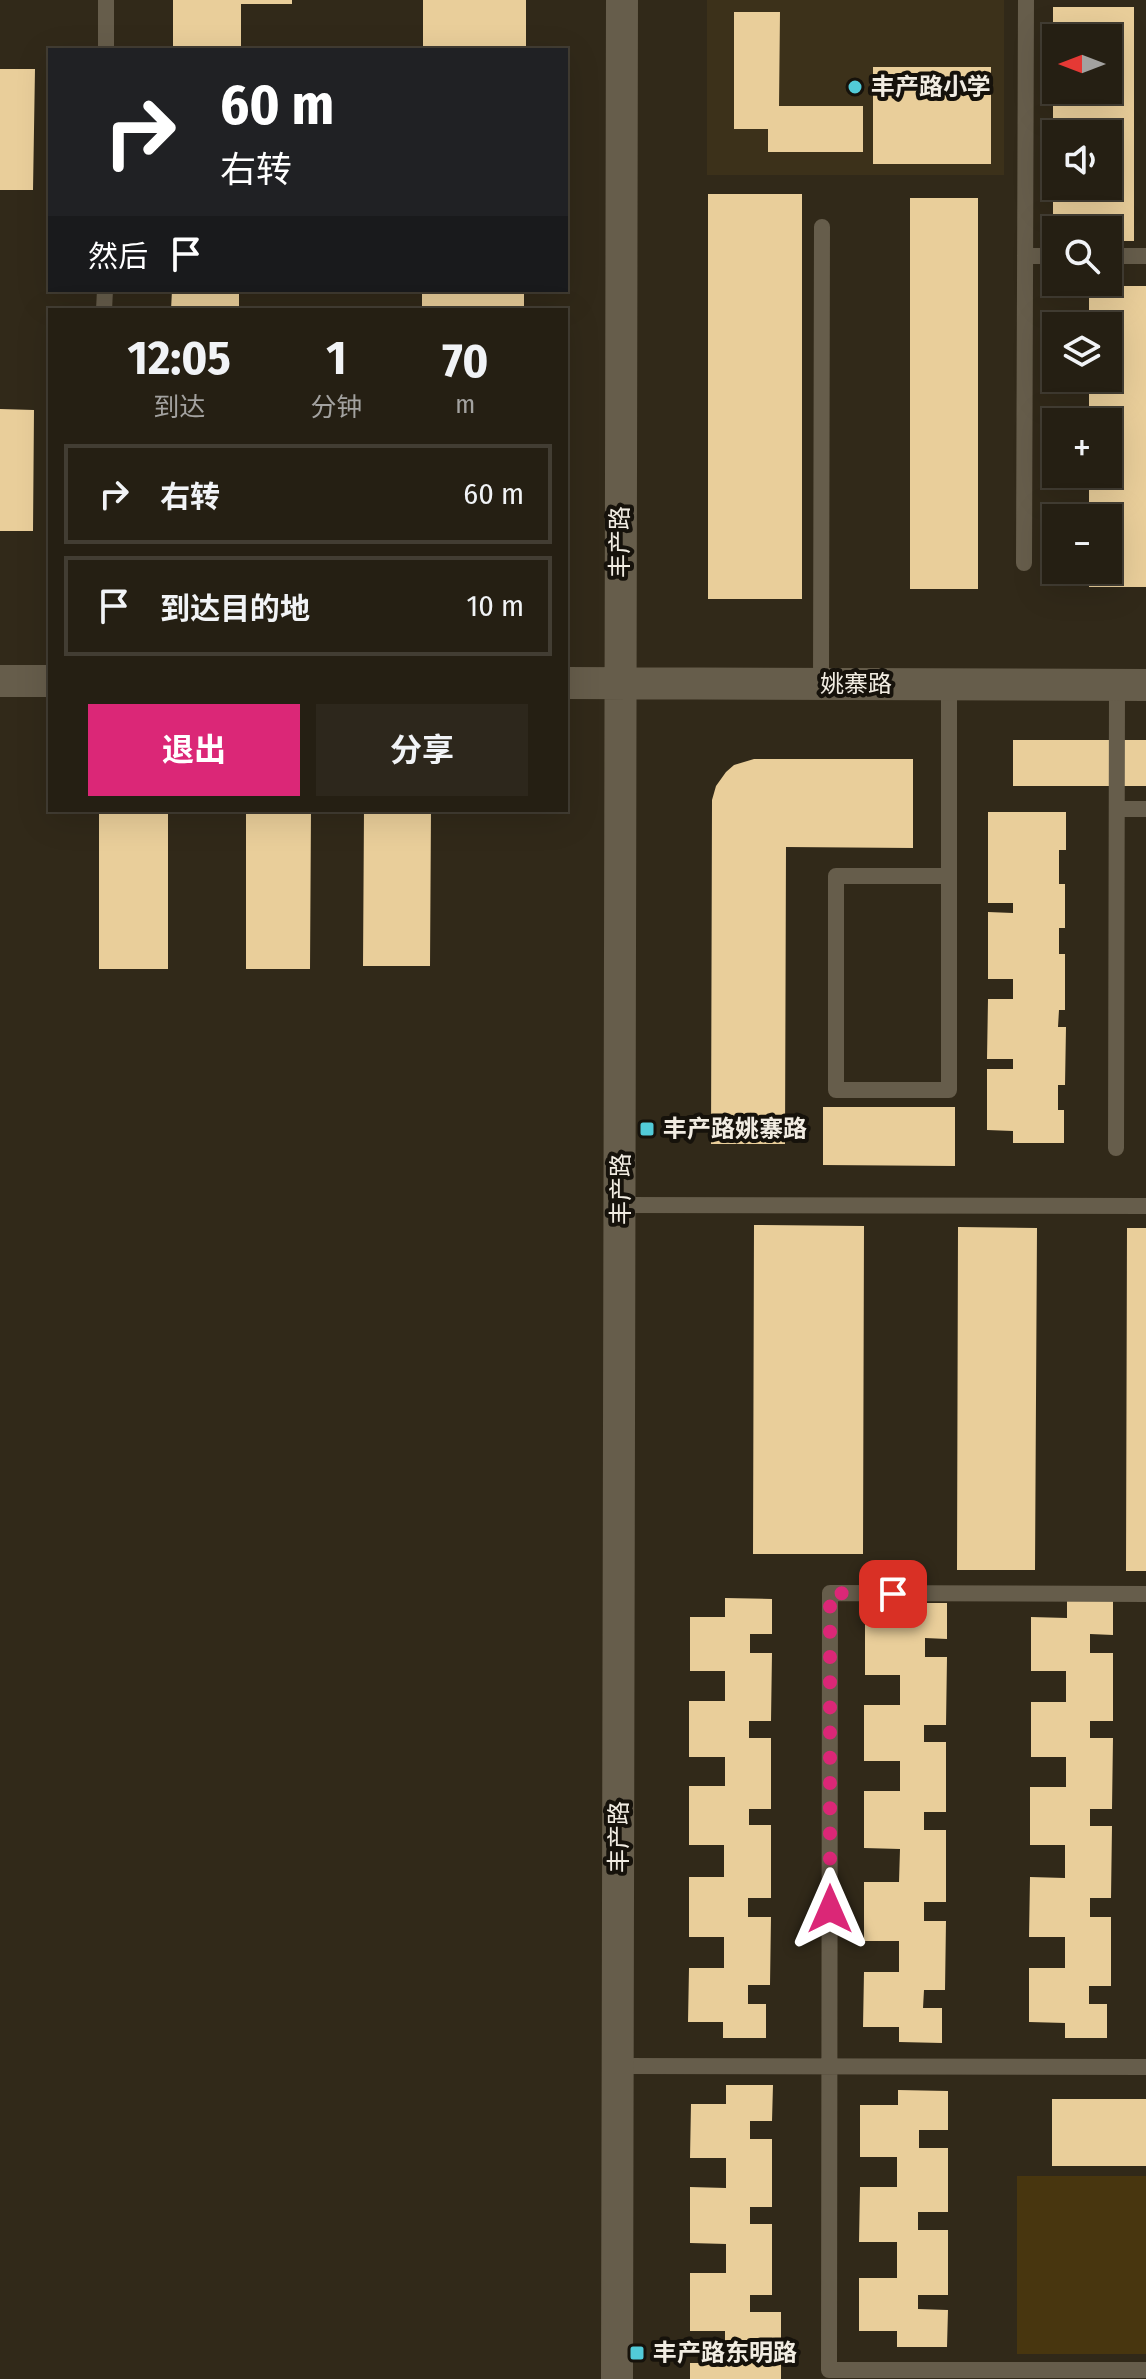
<!DOCTYPE html>
<html lang="zh">
<meta charset="utf-8">
<style>
:root{--surface:#251f13;--page:#2d271c;--text:#f1f3f6;--muted:#a3a2a0;--line:#423d33;--accent:#db2777}
body{margin:0;font-family:"Fira Sans Condensed","Noto Sans SC",sans-serif;background:var(--page);color:var(--text);height:100vh;display:flex;flex-direction:column;font-size:30px;white-space:nowrap}
*{box-sizing:border-box;margin:0}
p{font-size:26px;color:var(--muted)}
.icon{flex:none;width:44px;height:44px;fill:none;stroke:currentColor;stroke-width:2;stroke-linecap:round;stroke-linejoin:round}
.map{position:relative;flex:1;overflow:hidden}
.drawer{position:absolute;left:48px;top:308px;width:520px;height:504px;display:flex;flex-direction:column;background:var(--surface);border-radius:0px;box-shadow:0 8px 32px #0002,0 0 0 2px var(--line)}
.drawer>*{flex:none}
.hud{position:absolute;left:48px;top:48px;width:520px;height:244px;border-radius:0px;box-shadow:0 8px 32px #0002,0 0 0 2px var(--line);background:#202124;color:#fff;overflow:hidden}
.needle{width:52px;rotate:270deg}
.tools{position:absolute;left:1042px;top:24px;display:grid;gap:16px}
.tools a{display:grid;place-items:center;width:80px;height:80px;border-radius:0px;background:var(--surface);box-shadow:0 8px 32px #0002,0 0 0 2px var(--line);font-size:40px}
.pin{position:absolute;display:grid;place-items:center;width:68px;height:68px;color:#fff;margin:-34px;border-radius:16px;box-shadow:0 4px 12px #0006}
.me{position:absolute;width:88px;margin:-44px;rotate:0deg;stroke-linejoin:round;filter:drop-shadow(0 0 6px #0008)}
.turn{display:flex;align-items:center;gap:28px;height:168px;padding:0 40px;font-size:36px}
.turn .icon{width:104px;height:104px;stroke-width:2.5}
.turn b{display:block;font-size:56px;line-height:68px}
.then{display:flex;align-items:center;height:76px;padding:0 40px;background:#0003;gap:16px;font-size:30px}
.eta{display:flex;justify-content:space-evenly;align-items:center;height:136px;text-align:center}
.eta b{font-size:48px;font-weight:700;line-height:56px}
.primary-button{display:flex;gap:16px;margin-top:auto;padding:16px 40px}
.primary-button a{flex:1;height:92px;border-radius:0px;background:var(--accent);color:#fff;font-size:32px;font-weight:700;line-height:92px;text-align:center}
.primary-button a+a{background:var(--page);color:var(--text)}
ul{padding:0;list-style:none}
li{display:flex;align-items:center;gap:24px;height:100px;margin:0 16px 12px;padding:0 24px;border:4px solid var(--line);border-radius:0px}
li div{flex:1}
li b{display:block;font-size:30px}
li em{font-style:normal}
.map>svg:first-child{display:block}
</style>
<div class="map">
<svg width="1146" height="2379" viewBox="0 0 1146 2379">
<rect width="100%" height="100%" fill="#312919"/>
<!-- built -->
<path fill="#3c311a" d="M707,0H1004V175H707Z"/>
<!-- green -->
<path fill="#48360f" d="M1017,2176H1146V2354H1017Z"/>
<!-- building -->
<path fill="#e9ce9a" fill-rule="evenodd" d="M173,0H292V4H241V50H173Z
M423,0H526V50H423Z
M1053,7H1134V241H1108V230H1056V241H1053ZM1056,38H1108V90H1056ZM1056,134H1108V186H1056Z
M734,12H780L779,106H863V152H768V129H734Z
M873,67H991V164H873Z
M0,69H35L33,190H0Z
M708,194H802V599H708Z
M910,198H978V589H910Z
M1089,286H1146V587H1089V570H1108V518H1089V474H1108V422H1089V378H1108V326H1089Z
M172,290H239V310H171Z
M422,290H524V310H422Z
M0,409L34,410L33,531H0Z
M1013,740H1146V786H1013Z
M754,759H913V848L786,847L785,1144H711L712,800L716,786L726,772L734,765Z
M99,810H168V969H99Z
M246,810H311L310,969H246Z
M364,810H431L430,966H363Z
M988,812H1066V850H1059V884H1065V928H1059V954H1065V1010H1059L1058,1027H1066L1065,1085H1058V1110H1064V1143H1013V1131L987,1130V1069H1013V1059H987L988,999H1013V979H988V912L1013,913V903H988Z
M823,1107H955V1166L823,1165Z
M754,1225L864,1226L863,1554H753Z
M958,1227L1037,1228L1035,1570H957Z
M1127,1228H1146V1571H1126Z
M725,1598L772,1599V1634H750V1653H772L771,1721H749V1738H771V1809H749V1825H771V1898H748V1917H771L770,1985H748V2004H766V2038H723V2022H688L689,1968H724V1937H689V1877H724V1845H689V1786H725V1757H689V1701H725V1671H690V1617H725Z
M1067,1599H1113V1635L1090,1634V1653H1113V1721H1090V1738H1113L1112,1809H1090V1826H1112L1111,1898H1090V1917H1111V1986H1089V2004H1107V2038H1065V2023L1029,2022V1968H1065V1937H1029L1030,1877L1065,1878V1845H1030V1787H1066V1757H1031V1702H1066V1671H1031V1617L1067,1618Z
M900,1603H947V1639L925,1638V1657H947L946,1725H924V1742H946V1812H924V1830H946V1902H924V1921H946L945,1990H924L923,2008H942V2043L899,2042V2027H863L864,1972H899V1941H864V1882H899L900,1849L864,1848V1791H900V1761H864V1705H900V1675H865V1621L900,1622Z
M726,2085H773L772,2121H750V2139H772V2207H750V2224H772V2295H750V2312H781V2379H690V2363H725V2331H690V2273H726V2244L690,2243V2187L726,2188V2158H690L691,2104H726Z
M898,2090L948,2091V2130H919V2148H948V2212H918V2230H948V2295H918V2309L948,2310L947,2347H897V2331H859V2278H897V2242H859L860,2187H897V2157H860V2105H898Z
M1052,2099H1146V2166H1052Z"/>
<g fill="none" stroke-linecap="round" stroke-linejoin="round">
<!-- service -->
<path stroke="#665d4b" stroke-width="16" d="M106,50V0
M1025,256H1056
M1108,256H1146
M104,310L105,290
M1024,563L1026,0
M821,684L822,227
M949,684V1090H836V876H949
M1117,809H1146
M1116,1148L1117,685
M621,1205L1146,1206
M1146,1594L830,1593L829,2370H1146
M618,2066L1146,2067"/>
<!-- minor -->
<path stroke="#665d4b" stroke-width="32" d="M0,681H50
M566,683L1146,685
M617,2379L622,0"/>
</g>
<g fill="none" stroke-linecap="round" stroke-linejoin="round">
<!-- route -->
<path stroke="#db2777" stroke-width="14" stroke-dasharray="0 25.2" d="M830,1909V1593L893,1594"/>
</g>
<!-- markers -->
<g fill="#52cbd8" stroke="#16120b" stroke-width="3">
<circle cx="855" cy="87" r="8"/>
<rect x="639" y="1121" width="16" height="16" rx="4"/>
<rect x="629" y="2345" width="16" height="16" rx="4"/>
</g>
<g text-anchor="middle" dominant-baseline="central" stroke-width="8" stroke-linejoin="round" paint-order="stroke">
<!-- poi labels -->
<g font-size="24" font-weight="bold" fill="#f1ece2" stroke="#16120b" text-anchor="start">
<text x="871" y="87">丰产路小学</text>
<text x="663" y="1129">丰产路姚寨路</text>
<text x="653" y="2353">丰产路东明路</text>
</g>
<!-- street labels -->
<g font-size="24" fill="#f1ece2" stroke="#16120b">
<text transform="translate(620 542) rotate(-90)">丰产路</text>
<text x="856" y="684">姚寨路</text>
<text transform="translate(621 1189) rotate(-90)">丰产路</text>
<text transform="translate(619 1837) rotate(-90)">丰产路</text>
</g>
</g>
</svg>
<div class="tools">
<a><svg class="needle" viewBox="-14 -14 28 28"><path d="M0-13l5 13h-10z" fill="#e53935"/><path d="M0 13l5-13h-10z" fill="#a3a2a0"/></svg></a>
<a><svg class="icon" aria-label="sound" viewBox="0 0 24 24"><path d="M4 9h4l5-4v14l-5-4H4zM17 9q2 3 0 6"/></svg></a>
<a><svg class="icon" aria-label="search" viewBox="0 0 24 24"><circle cx="10" cy="10" r="6"/><path d="M15 15l6 6"/></svg></a>
<a><svg class="icon" aria-label="layers" viewBox="0 0 24 24"><path d="M12 4l9 5-9 5-9-5zM3 14l9 5 9-5"/></svg></a>
<a>+</a>
<a>−</a>
</div>
<div class="pin" style="left:893px;top:1594px;background:#d93025"><svg class="icon" aria-label="arrive" viewBox="0 0 24 24"><path d="M6 21V4h12l-3 4 3 4H6"/></svg></div>
<svg class="me" style="left:830px;top:1909px" viewBox="-20 -20 40 40"><path d="M0-17L14 15 0 8-14 15z" fill="#db2777" stroke="#fff" stroke-width="4"/></svg>
<div class="hud">
<div class="turn"><svg class="icon" aria-label="right" viewBox="0 0 24 24"><path d="M7 20v-9h11M14 6l5 5-5 5"/></svg><div><b>60 m</b>右转</div></div>
<div class="then">然后<svg class="icon" aria-label="arrive" viewBox="0 0 24 24"><path d="M6 21V4h12l-3 4 3 4H6"/></svg></div>
</div>
<section class="drawer">
<div class="eta">
<div><b>12:05</b><p>到达</p></div>
<div><b>1</b><p>分钟</p></div>
<div><b>70</b><p>m</p></div>
</div>
<ul>
<li><svg class="icon" aria-label="right" viewBox="0 0 24 24"><path d="M7 20v-9h11M14 6l5 5-5 5"/></svg><div><b>右转</b></div><em>60 m</em></li>
<li><svg class="icon" aria-label="arrive" viewBox="0 0 24 24"><path d="M6 21V4h12l-3 4 3 4H6"/></svg><div><b>到达目的地</b></div><em>10 m</em></li>
</ul>
<div class="primary-button"><a>退出</a><a>分享</a></div>
</section>
</div>
